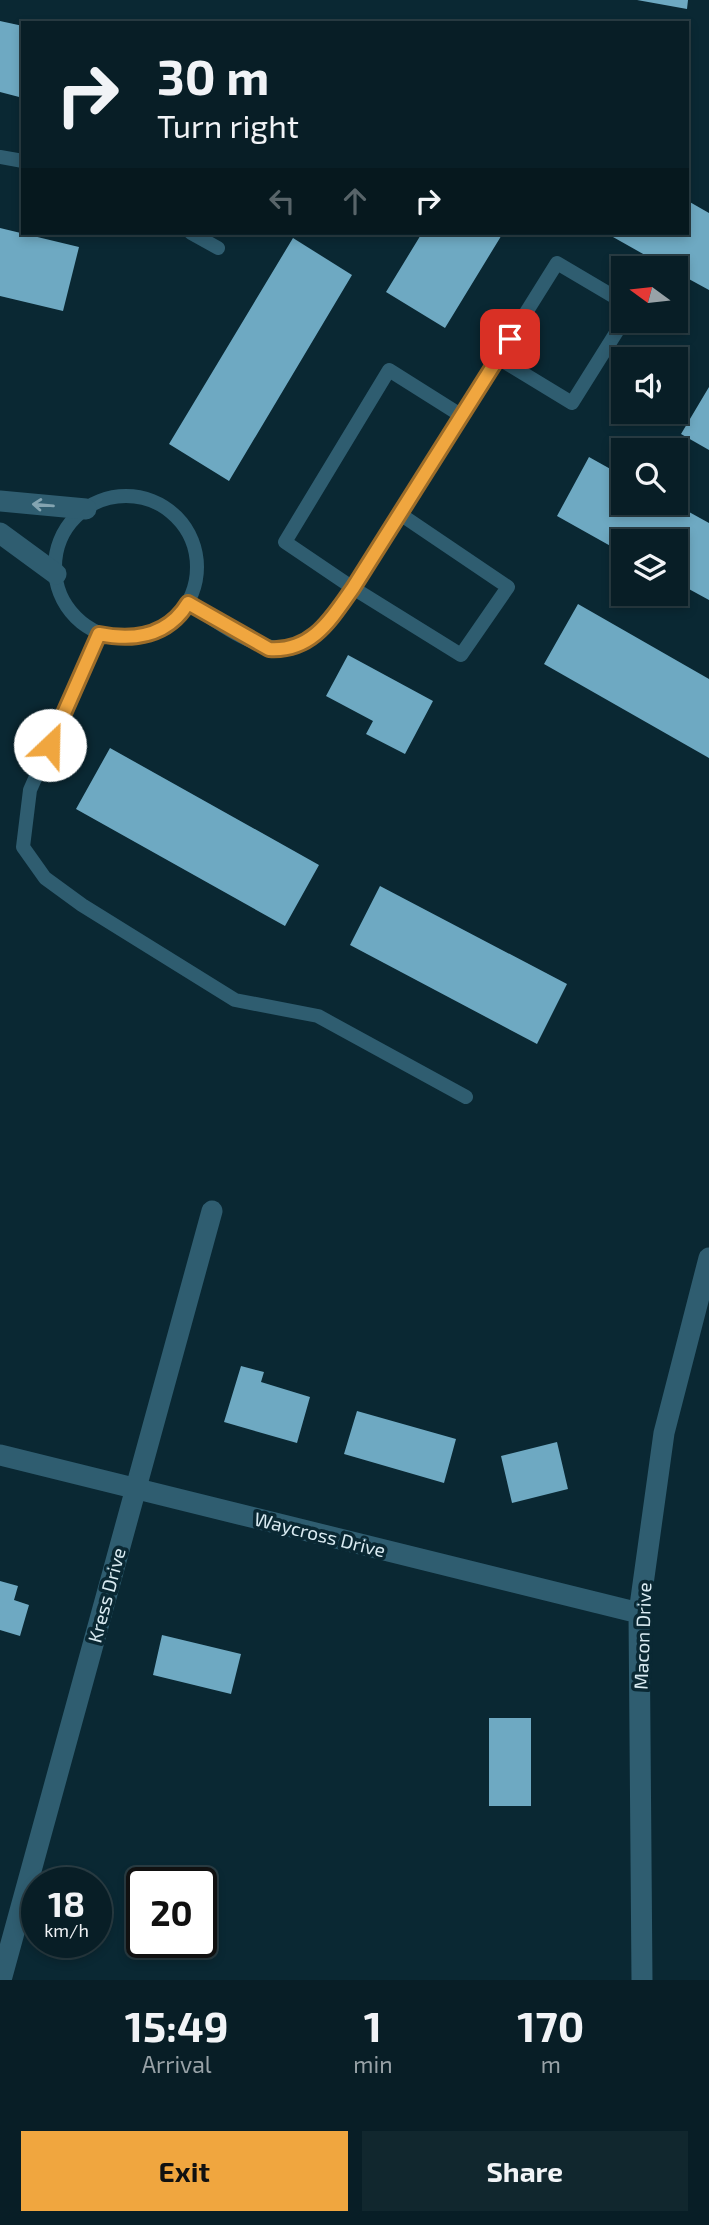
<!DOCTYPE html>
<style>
:root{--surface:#081e26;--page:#11272e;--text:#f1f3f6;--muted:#98a2a7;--line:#293c43;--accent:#f0a63f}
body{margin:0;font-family:"Exo 2",sans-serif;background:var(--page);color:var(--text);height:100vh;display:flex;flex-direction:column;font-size:26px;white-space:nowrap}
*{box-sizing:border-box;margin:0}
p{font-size:23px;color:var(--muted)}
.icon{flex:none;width:38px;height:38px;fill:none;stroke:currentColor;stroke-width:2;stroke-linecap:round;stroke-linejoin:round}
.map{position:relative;height:1980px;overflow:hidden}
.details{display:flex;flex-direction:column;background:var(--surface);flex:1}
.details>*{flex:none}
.hud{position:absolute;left:21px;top:21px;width:668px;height:214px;border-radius:0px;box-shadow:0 4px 10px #0003,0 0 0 2px var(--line);background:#081e26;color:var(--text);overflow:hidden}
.needle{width:46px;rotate:285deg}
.buttons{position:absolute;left:611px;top:256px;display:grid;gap:14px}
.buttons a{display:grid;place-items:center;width:77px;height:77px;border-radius:0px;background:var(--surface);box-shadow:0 4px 10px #0003,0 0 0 2px var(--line);font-size:35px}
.speed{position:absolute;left:21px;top:1867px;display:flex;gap:14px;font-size:35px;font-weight:700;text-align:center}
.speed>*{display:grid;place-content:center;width:91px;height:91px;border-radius:50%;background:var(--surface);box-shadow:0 4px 10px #0003,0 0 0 2px var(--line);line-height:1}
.speed small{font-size:18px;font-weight:400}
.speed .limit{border:4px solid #111;border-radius:10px;background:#fff;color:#111}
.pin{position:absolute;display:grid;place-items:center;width:60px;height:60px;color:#fff;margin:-30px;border-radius:14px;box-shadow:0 4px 10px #0006}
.me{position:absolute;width:77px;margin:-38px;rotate:24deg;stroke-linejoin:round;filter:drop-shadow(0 0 5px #0008)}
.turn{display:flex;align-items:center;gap:24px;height:147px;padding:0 21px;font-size:32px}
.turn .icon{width:91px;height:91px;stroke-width:2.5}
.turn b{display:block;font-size:49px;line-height:60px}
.lanes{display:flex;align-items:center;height:66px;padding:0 21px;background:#0003;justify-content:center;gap:35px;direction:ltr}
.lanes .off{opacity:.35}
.eta{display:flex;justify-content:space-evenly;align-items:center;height:119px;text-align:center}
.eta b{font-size:42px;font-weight:700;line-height:49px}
.cta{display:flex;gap:14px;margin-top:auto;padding:14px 21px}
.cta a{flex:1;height:80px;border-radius:0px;background:var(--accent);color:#111;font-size:28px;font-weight:700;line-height:80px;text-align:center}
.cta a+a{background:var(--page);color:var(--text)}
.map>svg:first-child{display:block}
</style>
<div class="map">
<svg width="709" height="1980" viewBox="0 0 709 1980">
<rect width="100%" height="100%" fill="#0a2833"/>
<!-- building -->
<path fill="#6ea9c2" d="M637,0H688L687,9Z
M0,21L23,26V98L0,92Z
M688,201L709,213V290L676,272V268H668L613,237L615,233H688Z
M0,228L79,247L63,311L0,296Z
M422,233H503L445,328L386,292Z
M293,238L352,275L229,481L169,444Z
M709,387V450L681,434Z
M589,457L623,476V502H671L709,523V600L676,582V541H623V553L557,516Z
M578,604L709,679V758L544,664Z
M348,655L433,701L405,754L366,734L373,721L326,696Z
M110,748L319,865L285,926L76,809Z
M380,886L567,984L537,1044L350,945Z
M241,1366L264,1372L261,1382L310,1397L297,1443L224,1422Z
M357,1411L456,1439L444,1483L344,1454Z
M557,1442L568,1489L512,1503L501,1456Z
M0,1581L18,1586L14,1600L29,1605L20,1636L0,1630Z
M162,1635L241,1654L231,1694L153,1675Z
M489,1718H531V1806H489Z"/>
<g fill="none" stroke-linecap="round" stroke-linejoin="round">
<!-- lane -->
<path stroke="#2f5d70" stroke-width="14" d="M0,157L23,161
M191,233L218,248
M498,358L572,403L624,320
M55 567a71 71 0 1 1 142 0a71 71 0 1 1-142 0Z
M400,514L353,588L285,542L389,370L462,416
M188,603C230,629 279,674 324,628C335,617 344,601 353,588L461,655L508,587L400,514L557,263L623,302
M99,634L30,790L23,847L45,878L82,905L235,1000L318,1016L466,1097"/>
<!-- street -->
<path stroke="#2f5d70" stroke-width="21" d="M0,501L86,509
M0,533L56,574
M0,1455L639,1613
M1,1980L212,1211
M642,1980L639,1613L664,1433L709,1258"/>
</g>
<!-- one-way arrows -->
<defs><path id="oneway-shaft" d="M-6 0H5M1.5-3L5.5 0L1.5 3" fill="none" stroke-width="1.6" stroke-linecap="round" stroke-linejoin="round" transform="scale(1.75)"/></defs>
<use stroke="#84a4b1" href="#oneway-shaft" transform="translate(43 505) rotate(-175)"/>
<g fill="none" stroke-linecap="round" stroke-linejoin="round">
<defs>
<path id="route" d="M50,745L99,634C134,641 168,636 188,603L269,649C312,652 331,619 353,588L510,339"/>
</defs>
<!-- route casing -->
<use href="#route" stroke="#9c6c29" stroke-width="18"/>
<!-- route -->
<use href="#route" stroke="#f0a63f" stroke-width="12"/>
</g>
<g text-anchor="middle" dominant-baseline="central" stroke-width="7" stroke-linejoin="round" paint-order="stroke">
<!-- street labels -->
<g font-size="19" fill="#daebf2" stroke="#0a2833">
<text transform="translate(320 1534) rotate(14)">Waycross Drive</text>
<text transform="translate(106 1595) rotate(-75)">Kress Drive</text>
<text transform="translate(642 1636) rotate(-88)">Macon Drive</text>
</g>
</g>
</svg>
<div class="buttons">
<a><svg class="needle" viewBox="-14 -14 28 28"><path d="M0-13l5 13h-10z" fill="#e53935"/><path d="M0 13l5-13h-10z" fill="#98a2a7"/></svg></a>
<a><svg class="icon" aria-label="sound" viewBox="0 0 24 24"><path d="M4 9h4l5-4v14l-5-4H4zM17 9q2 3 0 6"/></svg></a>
<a><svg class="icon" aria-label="search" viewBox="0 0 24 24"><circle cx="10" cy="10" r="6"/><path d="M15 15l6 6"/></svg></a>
<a><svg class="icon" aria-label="layers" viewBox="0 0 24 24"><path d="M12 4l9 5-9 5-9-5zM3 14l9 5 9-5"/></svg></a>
</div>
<div class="speed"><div>18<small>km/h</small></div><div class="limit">20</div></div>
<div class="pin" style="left:510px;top:339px;background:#d93025"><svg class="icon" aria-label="arrive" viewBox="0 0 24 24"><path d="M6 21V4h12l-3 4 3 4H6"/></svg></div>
<svg class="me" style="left:50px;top:745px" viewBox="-20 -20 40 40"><circle r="19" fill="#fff"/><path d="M0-13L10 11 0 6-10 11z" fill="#f0a63f"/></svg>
<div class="hud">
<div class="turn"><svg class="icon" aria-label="right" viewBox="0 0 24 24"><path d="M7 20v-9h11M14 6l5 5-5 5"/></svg><div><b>30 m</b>Turn right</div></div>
<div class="lanes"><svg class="icon off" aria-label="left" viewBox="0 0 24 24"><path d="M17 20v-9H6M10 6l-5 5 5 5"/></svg><svg class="icon off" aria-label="ahead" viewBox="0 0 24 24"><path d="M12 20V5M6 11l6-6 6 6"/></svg><svg class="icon" aria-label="right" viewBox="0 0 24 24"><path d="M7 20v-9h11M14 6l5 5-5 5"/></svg></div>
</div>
</div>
<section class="details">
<div class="eta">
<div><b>15:49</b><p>Arrival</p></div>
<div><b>1</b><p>min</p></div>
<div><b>170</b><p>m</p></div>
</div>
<div class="cta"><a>Exit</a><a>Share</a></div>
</section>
